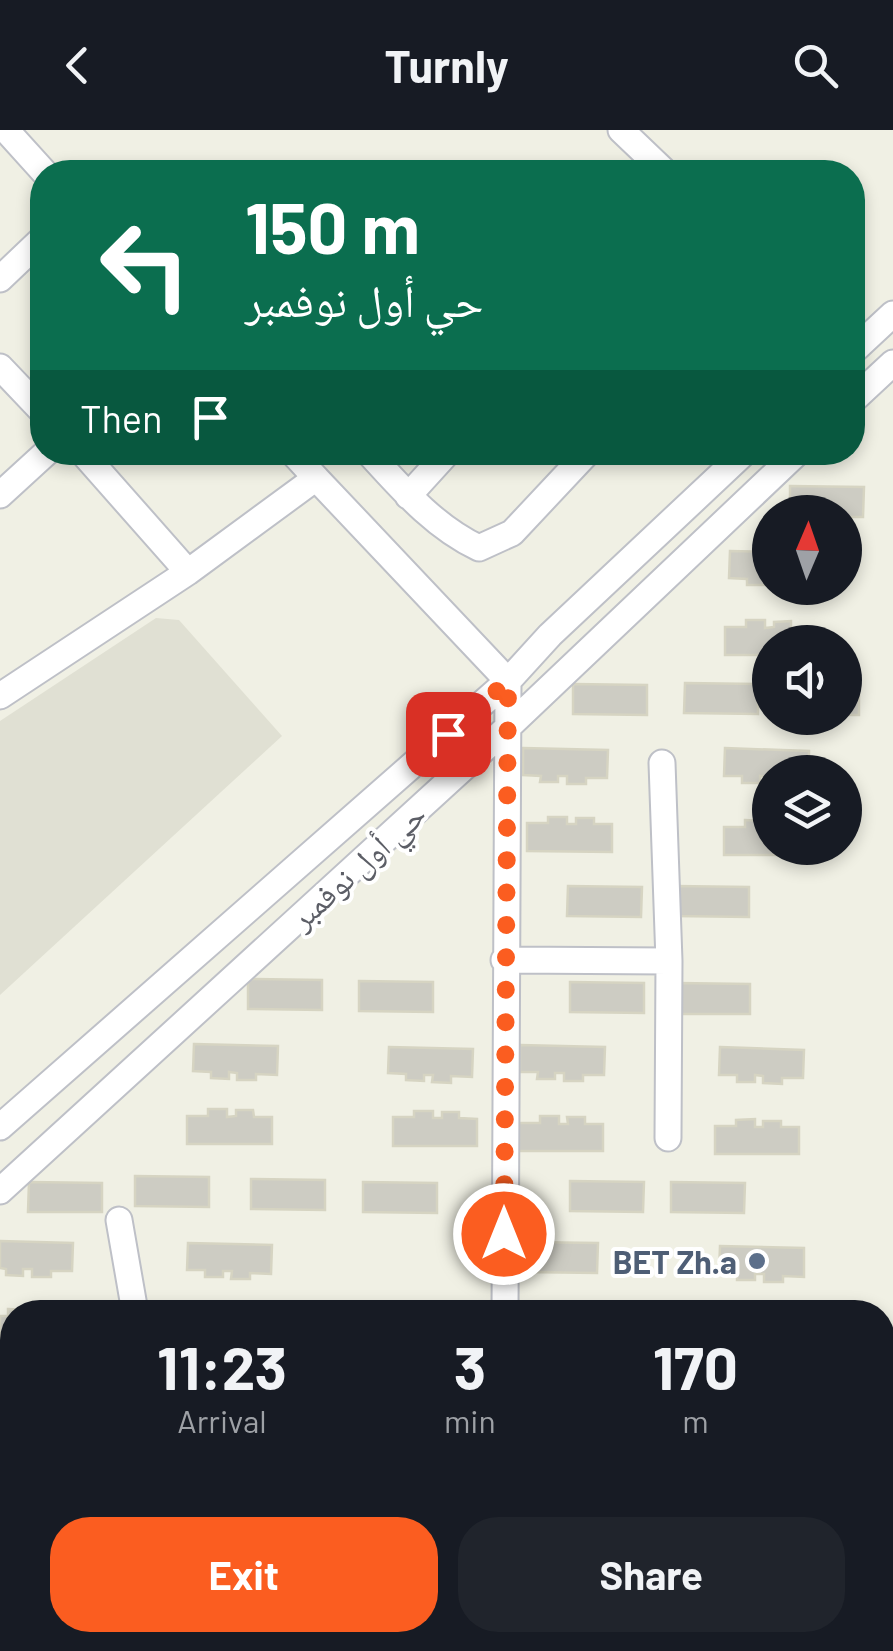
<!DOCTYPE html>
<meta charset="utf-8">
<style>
:root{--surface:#171b24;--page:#20242c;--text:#f1f3f6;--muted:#9ea1a6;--accent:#fb5d20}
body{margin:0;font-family:Barlow,"Noto Naskh Arabic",sans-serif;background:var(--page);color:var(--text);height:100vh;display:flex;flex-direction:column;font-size:38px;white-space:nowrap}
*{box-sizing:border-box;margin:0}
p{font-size:32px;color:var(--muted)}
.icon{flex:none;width:55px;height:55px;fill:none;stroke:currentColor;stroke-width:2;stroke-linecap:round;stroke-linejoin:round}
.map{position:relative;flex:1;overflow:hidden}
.sheet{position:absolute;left:0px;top:1170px;width:895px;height:352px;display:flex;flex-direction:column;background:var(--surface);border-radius:40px 40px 0 0;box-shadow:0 5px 15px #0003}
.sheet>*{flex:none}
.banner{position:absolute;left:30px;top:30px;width:835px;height:305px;border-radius:40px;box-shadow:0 5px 15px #0003;background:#0b6e4f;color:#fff;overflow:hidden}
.needle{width:65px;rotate:2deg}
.buttons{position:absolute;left:752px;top:365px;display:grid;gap:20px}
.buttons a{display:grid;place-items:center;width:110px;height:110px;border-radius:50%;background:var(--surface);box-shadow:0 5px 15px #0003;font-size:50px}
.pin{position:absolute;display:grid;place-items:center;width:85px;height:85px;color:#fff;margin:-42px;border-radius:20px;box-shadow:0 5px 15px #0006}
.me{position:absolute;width:110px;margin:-55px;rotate:0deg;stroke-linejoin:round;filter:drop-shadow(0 0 8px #0008)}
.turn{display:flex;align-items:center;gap:35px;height:210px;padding:0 50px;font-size:45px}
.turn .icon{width:130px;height:130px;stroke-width:2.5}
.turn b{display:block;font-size:70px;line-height:85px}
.then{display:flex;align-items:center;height:95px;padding:0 50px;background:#0003;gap:20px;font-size:38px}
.eta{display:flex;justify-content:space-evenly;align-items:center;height:170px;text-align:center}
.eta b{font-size:60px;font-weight:700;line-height:70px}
.button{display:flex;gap:20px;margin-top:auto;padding:20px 50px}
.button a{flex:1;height:115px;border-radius:40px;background:var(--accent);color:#fff;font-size:40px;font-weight:700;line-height:115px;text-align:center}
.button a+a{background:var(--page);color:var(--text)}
header{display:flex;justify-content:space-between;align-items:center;height:130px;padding:0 50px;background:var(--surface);font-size:45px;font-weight:700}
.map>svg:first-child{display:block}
</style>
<header><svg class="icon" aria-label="back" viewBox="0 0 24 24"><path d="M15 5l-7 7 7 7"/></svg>Turnly<svg class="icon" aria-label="search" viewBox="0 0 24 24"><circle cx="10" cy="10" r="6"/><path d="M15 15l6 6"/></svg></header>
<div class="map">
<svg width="893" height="1521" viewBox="0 0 893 1521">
<rect width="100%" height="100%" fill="#f0f0e4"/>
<!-- education -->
<path fill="#e0e0d3" d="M156,488L179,490L282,606L0,865V591Z"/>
<!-- building -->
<path fill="#cdccc3" stroke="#d6d4c2" stroke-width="2.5" d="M790,356L864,357L863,387H845V382H790Z
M730,421L770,422V449H765V455H747V449L729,448Z
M746,490H765V498L774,497V492L791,491V498H810V512H770V525H725V497H746Z
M685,553L758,554V584L684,583Z
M573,554L647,555V585L573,584Z
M845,555H859V585H845Z
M523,618L608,620L607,648H586V654H567V646H558V652H540L541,646L523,645Z
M725,618L809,621V642H770V654L768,647L760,646V653H742V646H724Z
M548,687H567V694H576V688H594V694H612V722L527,721V693H548Z
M745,690L764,691V698H770V718H809V725H724V697H745Z
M568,756L642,757L641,787L567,786Z
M675,756L749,757V787L675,786Z
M248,849L322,850V880L248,879Z
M359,851L433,852V882L359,881Z
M570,852L644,853V883L570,882Z
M677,853L750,854V884H676Z
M194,914L278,916L277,945L256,944V950H237V943L229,942V949L211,948V942L193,941Z
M520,915L605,917L604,945H583V951H564V943H555V949H537L538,942H520Z
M389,917L473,919L472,947L451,946V953L432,952L433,945H424V951L406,950V944L388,943Z
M720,917L804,920L803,948H782V954L763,953V946L755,945V952H737V945H719Z
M208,979H227V987L236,986V980H253L254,987H272V1014H187V986H208Z
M414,981H433V988H442V982H459V988L477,989V1016H393V987H414Z
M540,986H559V994H568L567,987H585V994H603V1021H519V993H540Z
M755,989V997H763V991H781V997H799V1024H715V996H736V990Z
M135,1046L209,1047V1077L135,1076Z
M251,1049L325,1050V1080L251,1079Z
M570,1051L644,1052L643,1082L570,1081Z
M29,1052L102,1053V1082H28Z
M363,1052L437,1053V1083L363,1082Z
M671,1052L745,1053L744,1083L671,1082Z
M0,1111L73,1113L72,1141H51V1147H32V1139H23V1146L6,1145V1139L0,1138Z
M524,1112L598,1113L597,1143L523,1142Z
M188,1113L272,1115L271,1144L250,1143V1149H231L232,1141H223V1147H205V1140H187Z
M720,1116L804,1118V1147L783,1146V1152H764V1144H755V1150H737V1143H719Z
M8,1179L27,1180V1182H12V1214H0V1186H8Z
M882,1428H893V1493H882Z"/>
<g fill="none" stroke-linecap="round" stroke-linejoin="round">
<defs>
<path id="minor" d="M6,0L44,42
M621,0L665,42
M0,149L42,109
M852,222L893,184
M0,237L42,281
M852,271L893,233
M82,322L188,442
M368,322C401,358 434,397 479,418L512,403L588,322
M316,348L508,551L505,1182
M0,365L47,322
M408,366L448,322
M0,566L188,442L316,348L292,322
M662,633L669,831L668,1008
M504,830L669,831
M0,997L508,551L550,505L745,322
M0,1061L507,598L798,322
M119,1090L135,1182
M882,1240L893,1239
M0,1291L12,1303
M0,1334L12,1346
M882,1408H893
M179,1510L190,1521
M505,1510V1521
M238,1520L386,1521
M550,1521L750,1518L765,1510"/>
</defs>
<!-- minor casing -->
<use href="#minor" stroke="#bec0c7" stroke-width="29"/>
<!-- minor -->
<use href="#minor" stroke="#fff" stroke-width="25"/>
</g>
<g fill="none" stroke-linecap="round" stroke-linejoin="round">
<!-- route -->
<path stroke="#fb5d20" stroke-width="18" stroke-dasharray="0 32.4" d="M448,604L508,551L504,1104"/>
</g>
<!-- markers -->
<circle fill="#5c6f8a" stroke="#fff" stroke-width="4" cx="757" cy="1131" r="10"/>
<g text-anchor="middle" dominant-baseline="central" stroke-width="8" stroke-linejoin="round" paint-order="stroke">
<!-- street labels -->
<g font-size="32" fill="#5c5e66" stroke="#fff">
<text transform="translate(357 735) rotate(-42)">حي أول نوفمبر</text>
</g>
<!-- service labels -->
<g font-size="32" font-weight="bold" fill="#4e5e75" stroke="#fff" text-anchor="end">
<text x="737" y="1131">BET Zh.a</text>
</g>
</g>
</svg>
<div class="buttons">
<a><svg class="needle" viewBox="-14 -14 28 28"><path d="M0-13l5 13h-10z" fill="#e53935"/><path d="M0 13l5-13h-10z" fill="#9ea1a6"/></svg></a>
<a><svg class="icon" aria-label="sound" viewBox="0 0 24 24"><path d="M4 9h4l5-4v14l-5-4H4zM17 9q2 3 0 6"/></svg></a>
<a><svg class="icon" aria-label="layers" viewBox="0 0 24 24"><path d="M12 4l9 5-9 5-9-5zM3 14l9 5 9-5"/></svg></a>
</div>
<div class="pin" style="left:448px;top:604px;background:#d93025"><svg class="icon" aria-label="arrive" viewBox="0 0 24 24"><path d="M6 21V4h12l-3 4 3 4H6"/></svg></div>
<svg class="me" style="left:504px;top:1104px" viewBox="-20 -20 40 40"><circle r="17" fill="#fb5d20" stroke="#fff" stroke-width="3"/><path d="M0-11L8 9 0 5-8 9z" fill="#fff"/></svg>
<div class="banner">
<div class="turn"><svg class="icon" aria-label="left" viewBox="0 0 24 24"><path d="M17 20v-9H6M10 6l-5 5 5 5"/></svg><div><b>150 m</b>حي أول نوفمبر</div></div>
<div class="then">Then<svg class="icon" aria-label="arrive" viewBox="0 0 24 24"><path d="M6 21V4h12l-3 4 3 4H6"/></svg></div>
</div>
<section class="sheet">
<div class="eta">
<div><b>11:23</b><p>Arrival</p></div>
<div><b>3</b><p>min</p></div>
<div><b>170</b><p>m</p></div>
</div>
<div class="button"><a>Exit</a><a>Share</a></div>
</section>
</div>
